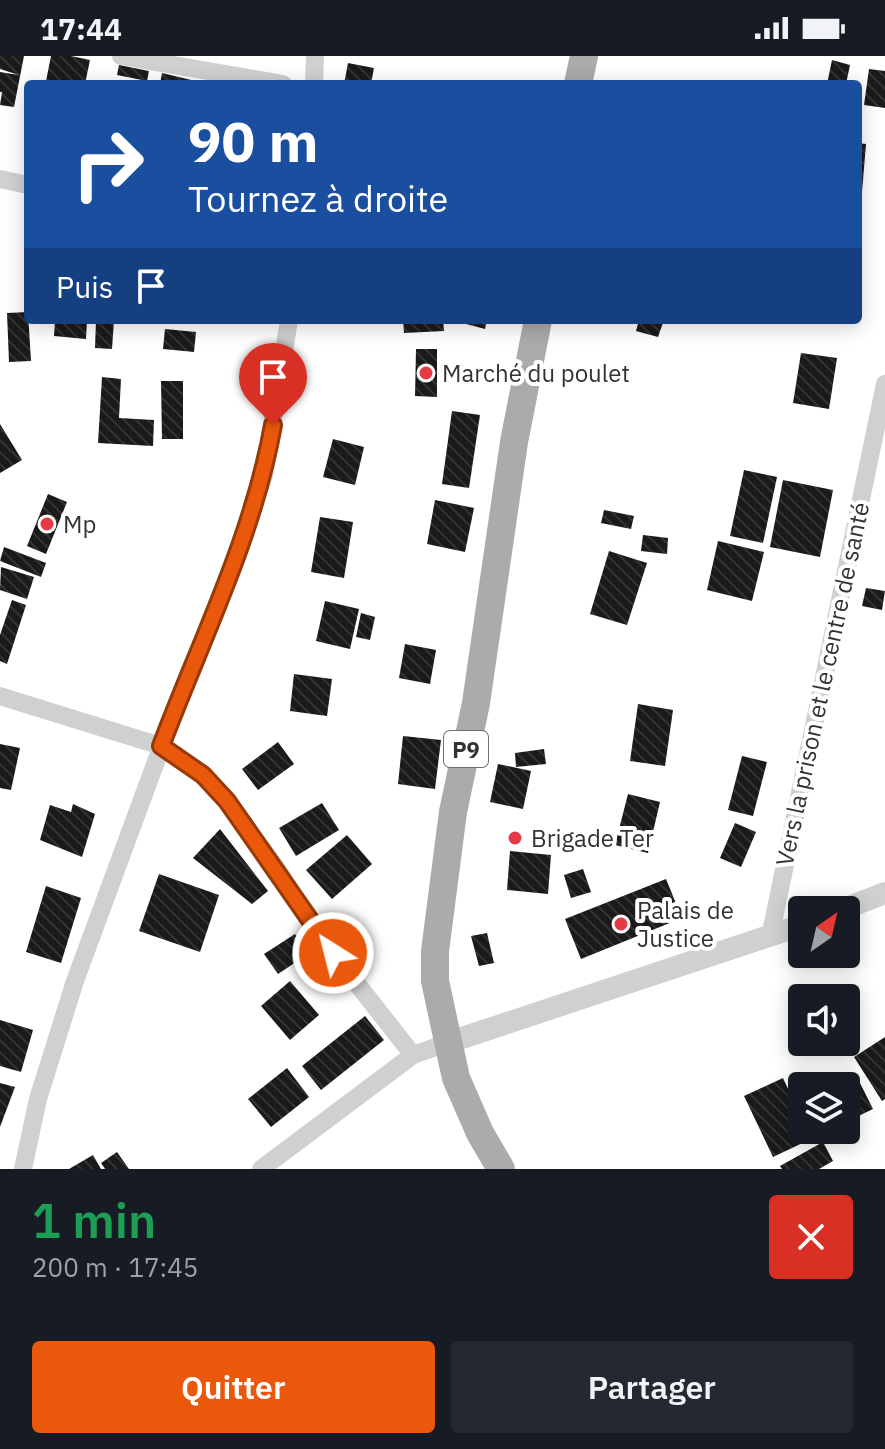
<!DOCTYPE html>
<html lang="fr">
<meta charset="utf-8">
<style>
:root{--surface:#171b24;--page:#242831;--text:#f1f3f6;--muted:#9ea1a6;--accent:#ea580c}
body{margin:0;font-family:"IBM Plex Sans",sans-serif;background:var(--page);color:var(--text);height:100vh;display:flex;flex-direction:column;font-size:30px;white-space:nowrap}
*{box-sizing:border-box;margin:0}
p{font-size:26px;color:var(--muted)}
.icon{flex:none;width:44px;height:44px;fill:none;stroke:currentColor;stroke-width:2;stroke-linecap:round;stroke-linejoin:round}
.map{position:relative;height:1113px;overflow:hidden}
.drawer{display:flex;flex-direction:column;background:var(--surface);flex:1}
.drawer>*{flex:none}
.top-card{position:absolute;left:24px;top:24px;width:838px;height:244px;border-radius:8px;box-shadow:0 4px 20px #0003;background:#1a4fa0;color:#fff;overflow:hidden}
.needle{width:52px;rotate:34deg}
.fabs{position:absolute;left:788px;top:840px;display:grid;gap:16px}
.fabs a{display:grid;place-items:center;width:72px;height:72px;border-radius:8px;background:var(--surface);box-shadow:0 4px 20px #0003;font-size:40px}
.pin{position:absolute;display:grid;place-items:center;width:68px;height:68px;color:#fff;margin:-82px -34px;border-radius:50% 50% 50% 0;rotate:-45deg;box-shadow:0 0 8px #0007}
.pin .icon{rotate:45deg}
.me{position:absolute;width:88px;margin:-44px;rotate:324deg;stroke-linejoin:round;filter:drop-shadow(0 0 6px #0008)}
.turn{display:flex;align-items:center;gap:28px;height:168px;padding:0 32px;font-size:36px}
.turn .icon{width:104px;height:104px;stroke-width:2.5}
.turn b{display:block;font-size:56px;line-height:68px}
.then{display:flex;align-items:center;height:76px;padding:0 32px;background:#0003;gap:16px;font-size:30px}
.round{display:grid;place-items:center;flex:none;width:84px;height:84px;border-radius:8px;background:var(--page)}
.overview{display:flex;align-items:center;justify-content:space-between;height:136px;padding:0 32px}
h1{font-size:48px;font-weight:600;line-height:60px;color:#1e9e55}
.primary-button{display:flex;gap:16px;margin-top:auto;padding:16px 32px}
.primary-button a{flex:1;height:92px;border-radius:8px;background:var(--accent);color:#fff;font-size:32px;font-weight:600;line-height:92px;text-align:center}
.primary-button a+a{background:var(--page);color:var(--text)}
.status{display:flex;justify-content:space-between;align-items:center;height:56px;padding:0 40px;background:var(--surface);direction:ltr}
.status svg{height:22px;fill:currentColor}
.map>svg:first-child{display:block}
</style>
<div class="status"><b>17:44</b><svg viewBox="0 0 49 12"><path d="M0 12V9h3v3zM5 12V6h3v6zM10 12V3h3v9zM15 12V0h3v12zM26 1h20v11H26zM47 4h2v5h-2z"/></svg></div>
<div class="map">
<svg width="885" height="1113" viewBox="0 0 885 1113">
<defs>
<pattern id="building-back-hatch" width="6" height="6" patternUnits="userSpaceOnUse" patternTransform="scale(2)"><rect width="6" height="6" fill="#1a1a1a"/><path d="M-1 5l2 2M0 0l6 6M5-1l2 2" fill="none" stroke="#333"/></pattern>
</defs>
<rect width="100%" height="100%" fill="#fff"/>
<!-- building -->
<path fill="url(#building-back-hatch)" d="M0,0H24L14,51L0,49L2,36H0V16L19,19L0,13Z
M51,0H71L90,4L85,28L46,25Z
M832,4L850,9L846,28H827Z
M348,7L374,12L371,28H344Z
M119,9L149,15L147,25L117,19Z
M869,13L885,15V52L864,49Z
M162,17L204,27V28H160Z
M858,87L866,88L862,136L858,135Z
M28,256L31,305L9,306L7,257Z
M55,264H87L86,283L54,280Z
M96,264H114L112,293L95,292Z
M403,264H443L444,275L404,277Z
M451,264H487L485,273Z
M639,264H664L658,281L636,275Z
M165,273L196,276L194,296L163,293Z
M416,293H437V341L415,340Z
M801,297L837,302L829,353L793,347Z
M102,321L121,323L119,362L154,364L153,390L98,387Z
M161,325H183V383H162Z
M452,355L480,359L469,432L442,428Z
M0,368L22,404L0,417Z
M333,383L364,391L355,429L323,421Z
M744,414L777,421L763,487L730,480Z
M783,424L833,434L820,501L770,491Z
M48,438L67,446L46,498L27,490Z
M435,444L474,452L465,496L427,488Z
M604,454L634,460L631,473L601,467Z
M320,461L353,466L344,522L311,516Z
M643,479L668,482L667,498L641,495Z
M718,485L764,496L752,545L707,534Z
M4,491L46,507L41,521L0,505Z
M609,495L647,507L627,569L590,558Z
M1,511L34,521L27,543L0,534Z
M866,532L885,535L882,554L862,550Z
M12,544L26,549L7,608L0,605V579Z
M325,545L359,553L350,593L316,585Z
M361,557L375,561L370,584L356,581Z
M405,588L436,594L430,628L399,622Z
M294,618L332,623L327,660L290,655Z
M638,648L673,654L665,710L630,705Z
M403,680L441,684L435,733L398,728Z
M278,686L294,708L258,734L242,713Z
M0,688L20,692L11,734L0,732Z
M544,693L546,708L516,711L515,697Z
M742,700L767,706L753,760L728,754Z
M498,708L531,715L523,753L490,746Z
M628,738L660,746L648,797L615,789Z
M322,747L339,774L296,800L279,772Z
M73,748L95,758L82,801L40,784L50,749L71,756Z
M735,767L756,776L741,811L720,802Z
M220,773L268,835L252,848L193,802Z
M347,779L372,808L332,843L306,814Z
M510,795L551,799L548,838L507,834Z
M583,813L591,836L571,842L564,819Z
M159,818L219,839L200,896L139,875Z
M666,823L682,862L581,903L565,863Z
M46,830L81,842L61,907L26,896Z
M487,877L494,907L479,910L471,880Z
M295,878L308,898L278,918L264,898Z
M290,925L319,959L290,984L261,950Z
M365,960L384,984L321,1034L302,1010Z
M0,964L33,974L21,1016L0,1010Z
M885,981V1043L882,1045L854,1001Z
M287,1012L309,1041L271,1071L248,1043Z
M783,1022L802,1063V1074H807L811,1083L773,1101L744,1040Z
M859,1025L873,1053L846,1066V1031Z
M0,1027L15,1031L0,1071Z
M823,1086L833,1105L819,1113H782L780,1110Z
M117,1096L129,1113H105L101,1107Z
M93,1099L101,1113H69Z"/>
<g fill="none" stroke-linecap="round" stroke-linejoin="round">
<!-- minor -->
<path stroke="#d0d0d0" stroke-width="18" d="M121,0L283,28
M314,28L315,0
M0,123L28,129
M0,640L161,690L203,719L227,745L277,813L317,877L413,999
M770,881L885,328
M23,1113L38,1043L75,925L188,619L235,507L264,419L289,264
M261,1113L413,999L447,987"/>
<!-- tertiary -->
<path stroke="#d0d0d0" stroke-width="22" d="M841,854L885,837
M447,987L802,869"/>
<!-- primary -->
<path stroke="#ababab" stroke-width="28" d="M578,28L584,0
M501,1113L480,1077L456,1022L435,925V895L453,756L476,647L514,386L538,264"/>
</g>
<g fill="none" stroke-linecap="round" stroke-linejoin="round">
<defs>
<path id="route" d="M273,369C253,481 201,584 161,690L203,719L227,745L333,897"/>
</defs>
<!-- route casing -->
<use href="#route" stroke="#983908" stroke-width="20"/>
<!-- route -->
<use href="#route" stroke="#ea580c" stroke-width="14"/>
</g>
<!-- markers -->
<g fill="#e63946" stroke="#fff" stroke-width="3">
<circle cx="426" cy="317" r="8"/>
<circle cx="47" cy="468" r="8"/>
<circle cx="515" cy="782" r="8"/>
<circle cx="621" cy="868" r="8"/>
</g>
<g text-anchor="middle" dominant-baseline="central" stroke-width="8" stroke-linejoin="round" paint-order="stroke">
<!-- shield labels -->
<rect fill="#fff" stroke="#707070" stroke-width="2" x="444" y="675" width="44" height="36" rx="6"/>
<g font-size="22" font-weight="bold" fill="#333">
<text x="466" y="693">P9</text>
</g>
<!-- poi labels -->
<g font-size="24" fill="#333" stroke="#fff" text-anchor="start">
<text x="442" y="317">Marché du poulet</text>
<text x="63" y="468">Mp</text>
<text x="531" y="782">Brigade Ter</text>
<text x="637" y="854">Palais de<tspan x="637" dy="28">Justice</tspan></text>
</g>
<!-- street labels -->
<g font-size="24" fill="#333" stroke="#fff">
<text transform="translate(822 628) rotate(-78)">Vers la prison et le centre de santé</text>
</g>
</g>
</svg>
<div class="fabs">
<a><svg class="needle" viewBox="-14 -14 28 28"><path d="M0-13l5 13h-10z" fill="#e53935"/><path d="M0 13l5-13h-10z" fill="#9ea1a6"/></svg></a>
<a><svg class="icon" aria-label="sound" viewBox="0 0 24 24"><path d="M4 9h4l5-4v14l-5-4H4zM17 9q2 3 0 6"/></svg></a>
<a><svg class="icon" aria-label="layers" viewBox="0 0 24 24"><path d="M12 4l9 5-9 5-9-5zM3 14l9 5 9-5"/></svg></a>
</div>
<div class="pin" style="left:273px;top:369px;background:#d93025"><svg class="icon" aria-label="arrive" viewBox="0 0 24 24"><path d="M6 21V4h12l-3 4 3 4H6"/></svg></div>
<svg class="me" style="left:333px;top:897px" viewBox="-20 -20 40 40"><circle r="17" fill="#ea580c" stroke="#fff" stroke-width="3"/><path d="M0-11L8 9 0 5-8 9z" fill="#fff"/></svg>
<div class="top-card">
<div class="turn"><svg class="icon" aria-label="right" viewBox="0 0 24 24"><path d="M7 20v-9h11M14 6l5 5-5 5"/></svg><div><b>90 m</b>Tournez à droite</div></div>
<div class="then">Puis<svg class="icon" aria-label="arrive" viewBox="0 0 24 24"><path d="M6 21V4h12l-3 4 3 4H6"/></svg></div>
</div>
</div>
<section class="drawer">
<div class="overview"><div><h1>1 min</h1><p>200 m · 17:45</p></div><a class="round" style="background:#d93025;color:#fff"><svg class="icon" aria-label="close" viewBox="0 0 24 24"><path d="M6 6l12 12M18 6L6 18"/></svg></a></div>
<div class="primary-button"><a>Quitter</a><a>Partager</a></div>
</section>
